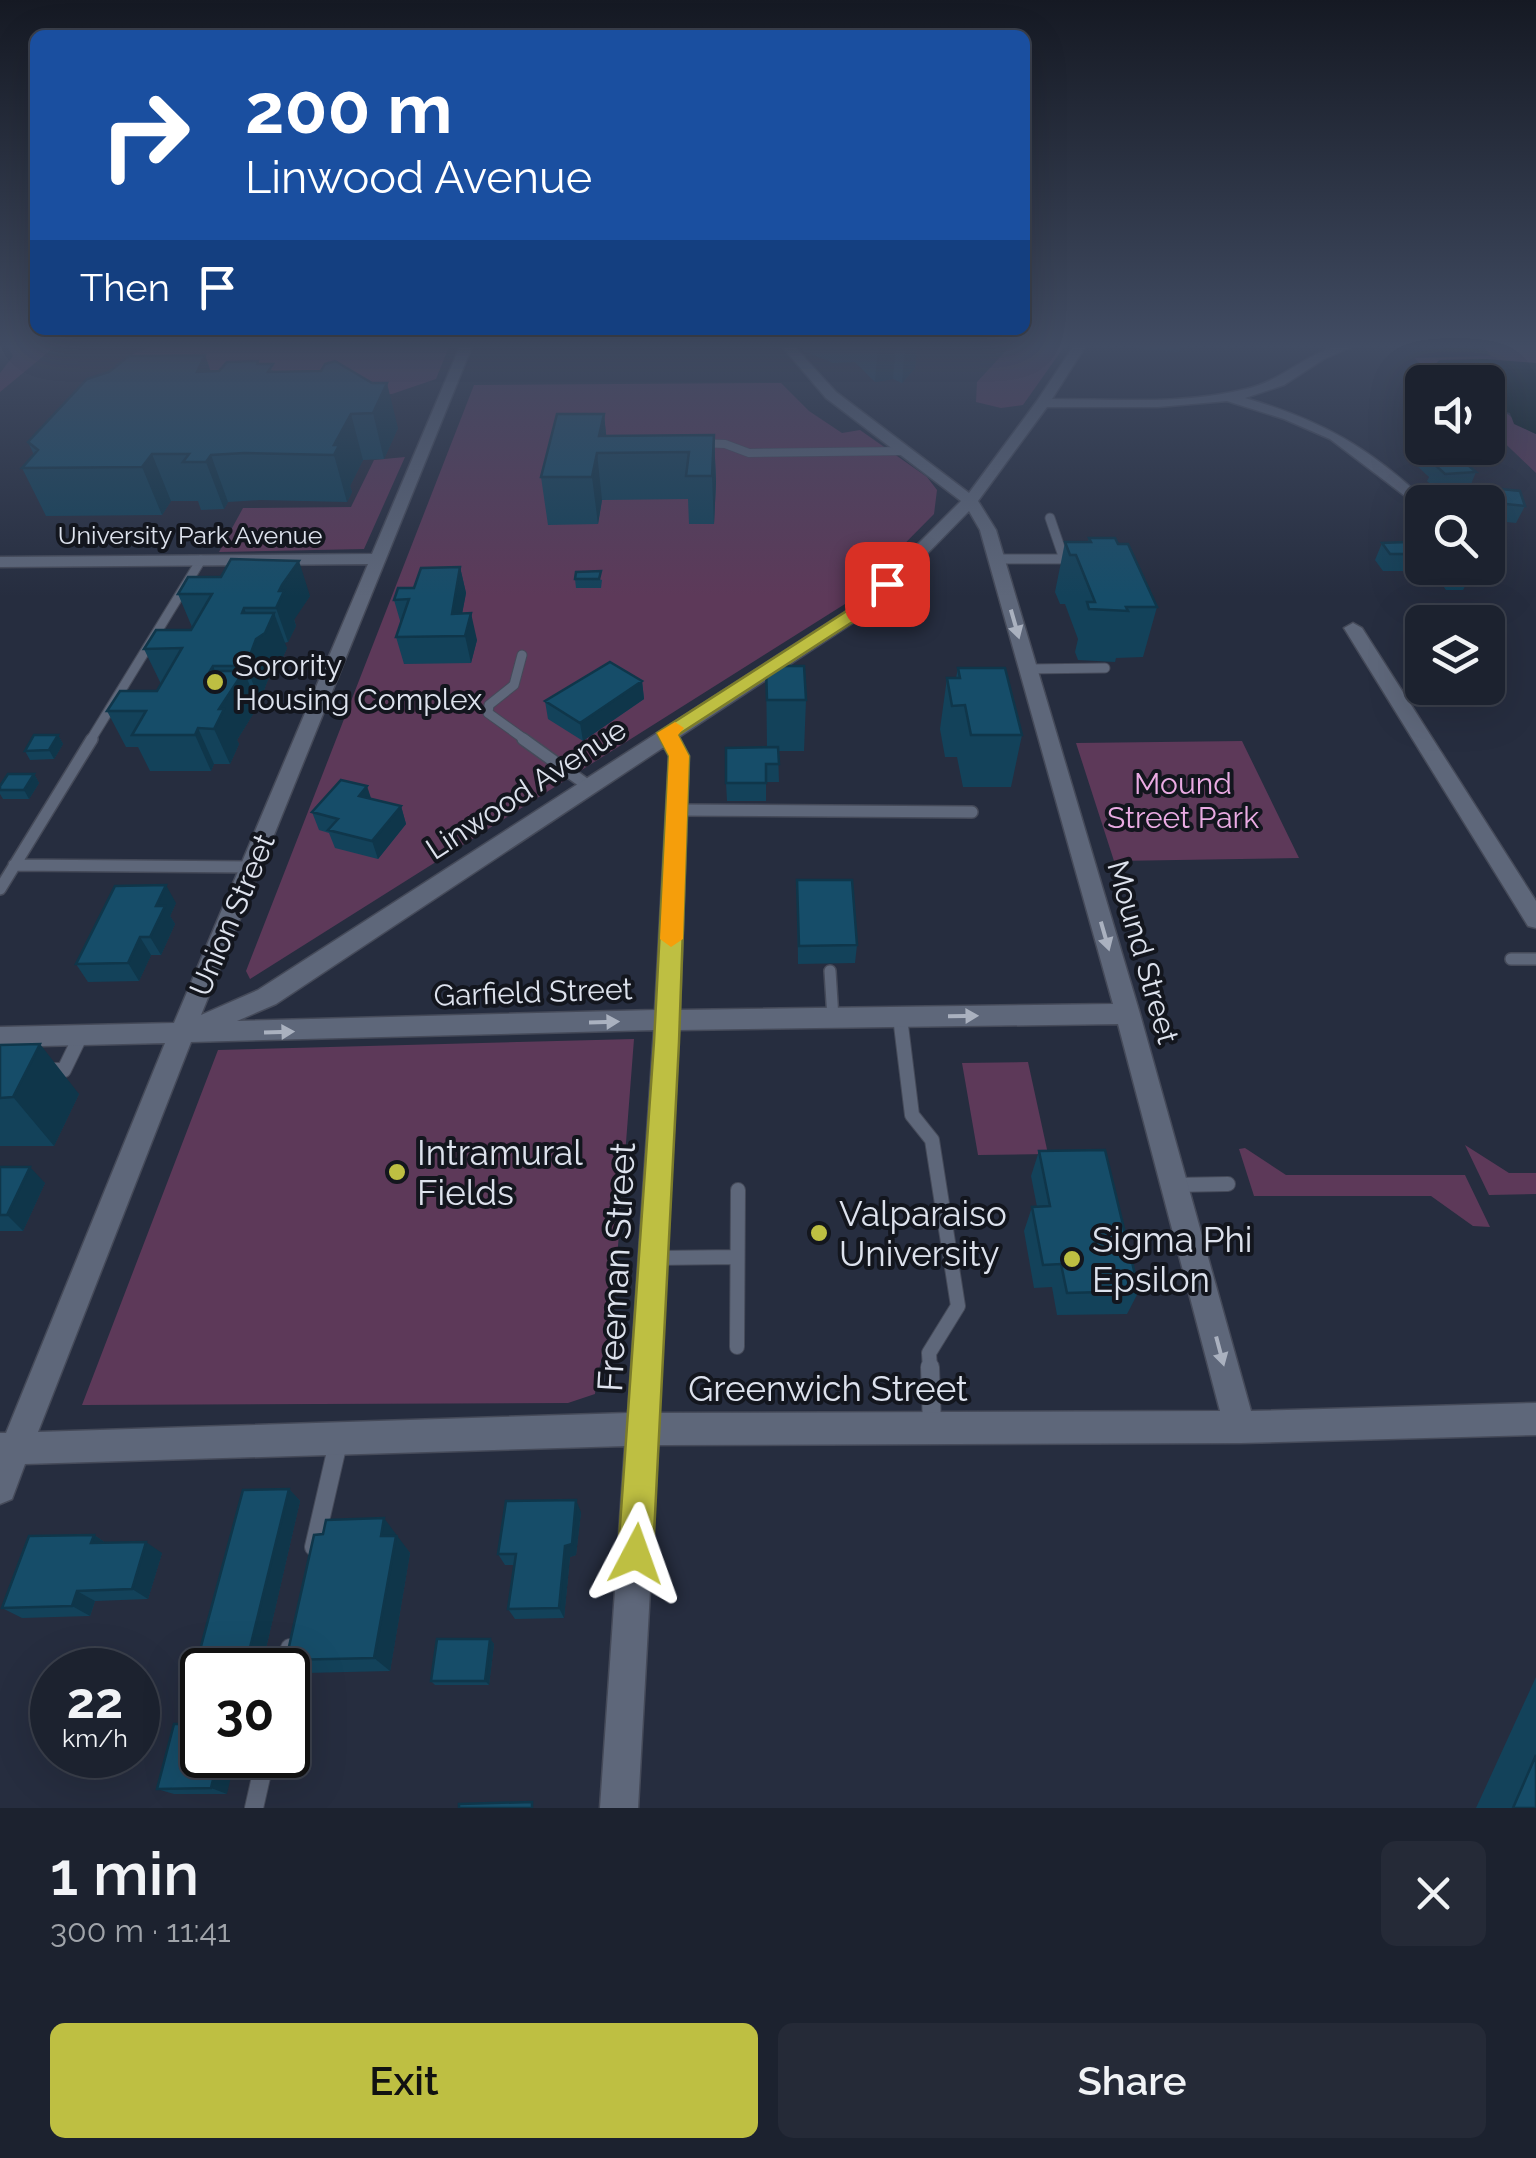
<!DOCTYPE html>
<meta charset="utf-8">
<style>
:root{--surface:#1c222f;--page:#252a37;--text:#f1f3f6;--muted:#a0a4aa;--line:#3a3f4b;--accent:#bebf42}
body{margin:0;font-family:Raleway,sans-serif;background:var(--page);color:var(--text);height:100vh;display:flex;flex-direction:column;font-size:38px;white-space:nowrap}
*{box-sizing:border-box;margin:0}
p{font-size:32px;color:var(--muted)}
.icon{flex:none;width:55px;height:55px;fill:none;stroke:currentColor;stroke-width:2;stroke-linecap:round;stroke-linejoin:round}
.map{position:relative;height:1808px;overflow:hidden}
.details{display:flex;flex-direction:column;background:var(--surface);flex:1}
.details>*{flex:none}
.top-card{position:absolute;left:30px;top:30px;width:1000px;height:305px;border-radius:15px;box-shadow:0 10px 40px #0002,0 0 0 2px var(--line);background:#1a4fa0;color:#fff;overflow:hidden}
.tools{position:absolute;left:1405px;top:365px;display:grid;gap:20px}
.tools a{display:grid;place-items:center;width:100px;height:100px;border-radius:15px;background:var(--surface);box-shadow:0 10px 40px #0002,0 0 0 2px var(--line);font-size:50px}
.speed{position:absolute;left:30px;top:1648px;display:flex;gap:20px;font-size:50px;font-weight:700;text-align:center}
.speed>*{display:grid;place-content:center;width:130px;height:130px;border-radius:50%;background:var(--surface);box-shadow:0 10px 40px #0002,0 0 0 2px var(--line);line-height:1}
.speed small{font-size:25px;font-weight:400}
.speed .limit{border:5px solid #111;border-radius:15px;background:#fff;color:#111}
.pin{position:absolute;display:grid;place-items:center;width:85px;height:85px;color:#fff;margin:-42px;border-radius:20px;box-shadow:0 5px 15px #0006}
.me{position:absolute;width:110px;margin:-55px;rotate:4deg;stroke-linejoin:round;filter:drop-shadow(0 0 8px #0008)}
.turn{display:flex;align-items:center;gap:35px;height:210px;padding:0 50px;font-size:45px}
.turn .icon{width:130px;height:130px;stroke-width:2.5}
.turn b{display:block;font-size:70px;line-height:85px}
.then{display:flex;align-items:center;height:95px;padding:0 50px;background:#0003;gap:20px;font-size:38px}
.round{display:grid;place-items:center;flex:none;width:105px;height:105px;border-radius:15px;background:var(--page)}
.head{display:flex;align-items:center;justify-content:space-between;height:170px;padding:0 50px}
h1{font-size:60px;font-weight:600;line-height:75px}
.button{display:flex;gap:20px;margin-top:auto;padding:20px 50px}
.button a{flex:1;height:115px;border-radius:15px;background:var(--accent);color:#111;font-size:40px;font-weight:600;line-height:115px;text-align:center}
.button a+a{background:var(--page);color:var(--text)}
.map>svg:first-child{display:block}
</style>
<div class="map">
<svg width="1536" height="1808" viewBox="0 0 1536 1808">
<rect width="100%" height="100%" fill="#262d3f"/>
<!-- green -->
<path fill="#5d3959" d="M7,344H58L0,392V373L13,356Z
M159,344H450L436,379L392,394L303,398L114,368L135,353Z
M1012,344H1066L1023,405L1001,408L976,402L977,382Z
M1481,344H1536V363L1440,360L1432,367L1447,382H1440L1414,358L1491,356Z
M781,383L809,411L842,433L860,430L927,477L937,490L934,514L845,604L250,979L246,971L474,385Z
M1488,407C1510,408 1516,427 1536,434V473L1488,427Z
M405,457L364,549L219,552L243,508L351,507L374,460Z
M1242,741L1299,858L1114,861L1076,743Z
M634,1039L613,1311C610,1341 597,1364 595,1394L568,1403L82,1405L218,1050Z
M1028,1062L1048,1154L978,1155L962,1063Z
M1465,1145L1509,1173H1536V1194L1489,1195Z
M1245,1148L1286,1175H1465L1490,1227L1473,1226L1431,1196H1254L1239,1149Z"/>
<!-- water -->
<path fill="#02181a" d="M1486,359L1536,363V434L1514,424L1510,413L1488,407V382H1447L1432,367L1440,360Z"/>
<g fill="none" stroke-linecap="round" stroke-linejoin="round">
<defs>
<path id="lane-far4" d="M701,443L725,444L749,453L905,451"/>
<path id="lane-far3" d="M996,559H1064L1050,518
M522,655L514,685L489,705L488,713L527,741
M1028,669L1105,668
M90,741L201,560"/>
<path id="lane-far2" d="M523,739L587,785
M677,810L972,812
M14,865L252,867
M0,889L92,739
M1511,959H1536
M830,971L833,1018"/>
<path id="lane-far1" d="M900,1017L912,1115L932,1140L958,1306L929,1353L930,1369
M44,1070H64L80,1037
M1174,1185L1228,1184
M654,1258L737,1257
M737,1347L738,1190"/>
<path id="lane" d="M930,1367L932,1425
M314,1547L338,1443
M285,1670L290,1648
M254,1808L266,1755"/>
<path id="street" d="M461,344H473L201,1015L258,990L859,603L961,501L826,398L780,344H792L836,392L969,493L1037,401L1075,344H1087L1052,399C1116,399 1183,405 1246,389C1289,379 1312,344 1358,344L1324,359L1284,385L1245,398C1321,420 1370,448 1427,502H1422V509L1330,439L1284,419L1227,401L1158,407H1047L978,501L996,530L1140,1014L1251,1411L1536,1403V1435L1240,1443L658,1445L638,1808H600L625,1446L25,1464L12,1499L0,1504V1433H6L165,1043L0,1047V1027L174,1023L368,564L0,567V557L372,554ZM969,511L980,530L1113,1004L680,1010L689,756L679,737L871,611ZM664,747L669,756L655,1010L237,1021L276,1004ZM1118,1024L1220,1411L659,1413L679,1030ZM654,1030L628,1413L38,1432L191,1042Z
M1353,623L1362,628L1536,901V928L1528,926L1344,628Z"/>
</defs>
<!-- lane-far4 casing -->
<use href="#lane-far4" stroke="#454a59" stroke-width="9"/>
<!-- lane-far3 casing -->
<use href="#lane-far3" stroke="#454a59" stroke-width="11"/>
<!-- lane-far2 casing -->
<use href="#lane-far2" stroke="#454a59" stroke-width="14"/>
<!-- lane-far1 casing -->
<use href="#lane-far1" stroke="#454a59" stroke-width="16"/>
<!-- lane casing -->
<use href="#lane" stroke="#454a59" stroke-width="20"/>
<!-- street casing -->
<use href="#street" stroke="#454a59" stroke-width="3"/>
<!-- lane-far4 -->
<use href="#lane-far4" stroke="#5e677a" stroke-width="8"/>
<!-- lane-far3 -->
<use href="#lane-far3" stroke="#5e677a" stroke-width="9"/>
<!-- lane-far2 -->
<use href="#lane-far2" stroke="#5e677a" stroke-width="11"/>
<!-- lane-far1 -->
<use href="#lane-far1" stroke="#5e677a" stroke-width="14"/>
<!-- lane -->
<use href="#lane" stroke="#5e677a" stroke-width="18"/>
<!-- street -->
<use href="#street" fill="#5e677a" fill-rule="evenodd"/>
</g>
<!-- wall -->
<path fill="#13425a" d="M803,344H917L915,368L902,383L893,379L875,382L855,362L833,363L804,351Z
M1138,344H1181L1179,352L1139,349Z
M205,355L211,372L219,371L258,361L259,364L276,372L321,371L398,428L384,459L363,460L350,486L352,492L347,502L260,500L228,502L224,509L201,510L198,501H171L162,515L46,516L22,468L34,455L28,442Z
M604,414L606,436L714,435L716,482L714,524H689L688,499L602,500L598,524L548,525L541,477Z
M1420,446L1476,472L1469,489L1438,491L1427,481L1429,477L1413,462Z
M1473,486L1525,506L1516,523L1488,520V502H1465Z
M1089,538L1118,544L1157,607L1143,657L1116,658L1115,662L1078,660L1075,652L1078,639L1065,604H1060L1055,592L1065,542H1088Z
M1382,543L1411,548H1422V568H1468L1472,573L1463,590H1446L1441,583H1412L1403,571H1383L1375,560Z
M460,567L466,593L462,613L477,640L471,663L404,664L396,637L401,624L394,600L414,588Z
M576,572L602,580L601,588H576L575,579Z
M178,594L310,596L294,619L296,626L288,642L284,643L287,648L278,668L270,674L260,701H256L258,706L237,740L239,744L230,764H214L211,771H150L138,747H126L107,711L157,691L161,684L144,649L191,630L192,627Z
M766,666L806,700L804,751H778L779,782H766V801H727L726,783L767,748Z
M958,668L1022,735L1011,787H963L957,757H945L940,729L947,678H956Z
M642,681L644,699L583,741L548,719L545,701Z
M58,735L63,744L54,759L30,760L25,751Z
M34,774L39,783L29,799H3L0,794V786Z
M371,799L401,806L406,824L378,859L335,848L329,833L319,830L312,812Z
M797,880L857,945L855,963L798,964Z
M176,903L170,916L175,924L161,955H151L139,981L88,982L76,964Z
M0,1045L79,1094L54,1146H0Z
M1039,1151L1139,1291L1127,1314L1057,1315L1052,1287L1034,1288L1024,1231L1032,1207H1037L1031,1176Z
M0,1167L45,1183L23,1231H0Z
M289,1489L300,1501L261,1670H206L196,1665Z
M581,1512L576,1555L570,1557L564,1618L515,1619L508,1609L514,1565H505L498,1554Z
M94,1535L106,1543L162,1553L148,1599L95,1601L90,1616L22,1618L2,1608Z
M398,1535V1538L410,1553L390,1671L305,1673L286,1660Z
M490,1639L494,1644L489,1685H435L431,1681Z
M1536,1677V1808H1476Z
M174,1724L227,1794H174L157,1789Z"/>
<!-- shaded-wall -->
<path fill="#0f364a" d="M878,344H896L893,379L875,382Z
M905,344H917L915,368L902,383Z
M205,355L220,400L197,372Z
M387,383L398,428L384,459L373,413Z
M351,414L363,460L350,486L352,492L347,502L334,455V445Z
M604,414L608,453L599,436Z
M714,435L716,482L714,524L712,476Z
M597,453L602,500L598,524L592,477Z
M152,454L171,501L162,515L142,467Z
M211,455L228,502L224,509L206,462Z
M299,561L310,596L294,620L296,626L288,642L276,608L279,591L282,585Z
M460,567L466,593L458,636L452,614Z
M244,608L256,639L274,613L287,648L278,668L270,674L260,701L246,666L242,613Z
M471,613L477,640L471,663L465,636Z
M213,666L226,698L244,671L258,706L237,740L239,744L230,764L214,729L210,671Z
M642,681L644,699L583,741L580,723Z
M198,728L214,764L211,771L195,735Z
M58,735L63,744L54,759L49,750Z
M34,774L39,783L29,799L24,790Z
M367,786L373,804L359,796Z
M401,806L406,824L378,859L372,841Z
M166,885L176,903L170,916L175,924L161,955L150,937L156,906Z
M140,937L151,955L139,981L128,963Z
M40,1044L79,1094L54,1146L13,1097Z
M30,1167L45,1183L23,1231L7,1215Z
M289,1489L300,1501L261,1670H257L246,1664Z
M576,1500L581,1512L576,1555L570,1557L564,1618L559,1608L565,1546Z
M384,1518L410,1553L390,1671L374,1658L381,1536Z
M94,1535L110,1546L91,1543Z
M146,1542L162,1553L148,1599L132,1589Z
M77,1591L95,1601L90,1616L72,1606Z
M490,1639L494,1644L489,1685L485,1681Z
M219,1755H236L227,1794L211,1788Z"/>
<!-- building -->
<path fill="#164d69" stroke="#0f364a" stroke-width="2.5" d="M205,355L197,372L219,371L227,362L258,361L257,364H273L268,372L321,371L325,364L335,361L372,383H387L373,413L351,414L334,445H339L334,455L244,453L211,455L206,462H183L189,454H152L142,467L22,468L38,450L28,442L87,379L109,372L129,356Z
M557,414H604L599,436L714,435L712,476H686L689,452L597,453L592,477H541Z
M1420,446H1422V448H1448L1476,472L1445,474L1434,464H1440Z
M1473,486L1520,491L1525,506L1478,501Z
M1089,538H1115L1118,544H1128L1157,607H1126L1128,611L1089,609L1087,602H1095L1076,555H1070L1065,542H1091Z
M1406,542L1411,548H1422V566H1420L1411,554H1390L1382,543Z
M231,559L299,561L282,585L279,591H284L276,608H244L242,613H274L265,633L256,639L246,666H213L210,671H244L219,709H224L214,729L198,728L195,735H132L146,711H107L120,691H157L182,648L144,649L156,630H191L212,594H178L188,577H221Z
M460,567L452,614L471,613L465,636L396,637L409,599L394,600L398,588H414L421,568Z
M1450,568H1468L1472,573H1455Z
M601,571L599,579H575L576,572Z
M610,662L642,681L580,723L545,701Z
M766,666H804L806,700H767Z
M958,668H1005L1022,735H971L965,705L952,706L947,678H960Z
M34,735H58L49,750L25,751Z
M778,747L779,764H766V783H726V748Z
M8,774H34L24,790H0V786Z
M341,780L367,786L359,796L401,806L372,841L328,830L338,819L312,812Z
M797,880H852L857,945L799,946Z
M166,885L156,906H165L150,937H140L128,963L76,964L115,886Z
M40,1044L13,1097L0,1098V1045Z
M1105,1150L1139,1291L1067,1293L1061,1264L1043,1265L1032,1207L1050,1206L1039,1151Z
M0,1167H30L7,1215H0Z
M289,1489L246,1664L196,1665L243,1490Z
M576,1500L572,1544L565,1546L559,1608L508,1609L516,1554H498L506,1501Z
M384,1518L381,1536H396L374,1658L286,1660L314,1535L323,1534L326,1520Z
M94,1535L91,1543L146,1542L132,1589L77,1591L72,1606L2,1608L29,1536Z
M437,1639H490L485,1681H431Z
M174,1724H202V1755H219L211,1788L157,1789Z
M1536,1755V1808H1513Z
M532,1802V1808H459V1804Z"/>
<!-- one-way arrows -->
<defs><path id="oneway-solid" d="M-6-.8H1V-3.2L6.5 0L1 3.2V.8H-6Z" transform="scale(2.5)"/></defs>
<g fill="#aab1bf">
<use href="#oneway-solid" transform="translate(1015 624) rotate(74)"/>
<use href="#oneway-solid" transform="translate(1105 936) rotate(74)"/>
<use href="#oneway-solid" transform="translate(963 1016) rotate(-1)"/>
<use href="#oneway-solid" transform="translate(604 1022) rotate(-2)"/>
<use href="#oneway-solid" transform="translate(279 1032) rotate(-2)"/>
<use href="#oneway-solid" transform="translate(1220 1351) rotate(75)"/>
</g>
<!-- sky -->
<linearGradient id="sky" x2="0" y2="1"><stop stop-color="#151923"/><stop offset="0.58" stop-color="#414c63"/><stop offset="1" stop-color="#414c63" stop-opacity="0"/></linearGradient>
<rect width="1536" height="597" fill="url(#sky)"/>
<!-- route -->
<path fill="#bebf42" stroke="#7c7c2b" stroke-width="2.5" d="M887,579L895,584L871,610L678,735L689,756L679,1042L653,1554L648,1566L636,1571L623,1566L618,1554L654,1042L669,756L657,733L859,603Z"/>
<!-- slow -->
<path fill="#f59e0b" d="M675,722L684,728L678,735L689,756L683,939L671,947L660,939L669,756L657,733Z"/>
<!-- markers -->
<g fill="#bebf42" stroke="#13161e" stroke-width="4">
<circle cx="215" cy="682" r="10"/>
<circle cx="397" cy="1172" r="10"/>
<circle cx="819" cy="1233" r="10"/>
<circle cx="1072" cy="1259" r="10"/>
</g>
<g text-anchor="middle" dominant-baseline="central" stroke-width="8" stroke-linejoin="round" paint-order="stroke">
<!-- far-street labels -->
<g font-size="25" fill="#dde2ed" stroke="#13161e">
<text x="190" y="535">University Park Avenue</text>
</g>
<!-- poi labels -->
<g font-size="30" fill="#dde2ed" stroke="#13161e" text-anchor="start">
<text x="235" y="665">Sorority<tspan x="235" dy="34">Housing Complex</tspan></text>
</g>
<!-- park labels -->
<g font-size="30" fill="#eaabe3" stroke="#13161e">
<text x="1183" y="783">Mound<tspan x="1183" dy="34">Street Park</tspan></text>
</g>
<!-- street labels -->
<g font-size="30" fill="#dde2ed" stroke="#13161e">
<text transform="translate(526 789) rotate(-33)">Linwood Avenue</text>
<text transform="translate(232 915) rotate(-67)">Union Street</text>
<text transform="translate(1143 952) rotate(74)">Mound Street</text>
<text transform="translate(533 992) rotate(-2)">Garfield Street</text>
</g>
<!-- near-poi labels -->
<g font-size="35" fill="#dde2ed" stroke="#13161e" text-anchor="start">
<text x="417" y="1152">Intramural<tspan x="417" dy="40">Fields</tspan></text>
<text x="839" y="1213">Valparaiso<tspan x="839" dy="40">University</tspan></text>
<text x="1092" y="1239">Sigma Phi<tspan x="1092" dy="40">Epsilon</tspan></text>
</g>
<!-- near-street labels -->
<g font-size="35" fill="#dde2ed" stroke="#13161e">
<text transform="translate(616 1267) rotate(-87)">Freeman Street</text>
<text x="828" y="1388">Greenwich Street</text>
</g>
</g>
</svg>
<div class="tools">
<a><svg class="icon" aria-label="sound" viewBox="0 0 24 24"><path d="M4 9h4l5-4v14l-5-4H4zM17 9q2 3 0 6"/></svg></a>
<a><svg class="icon" aria-label="search" viewBox="0 0 24 24"><circle cx="10" cy="10" r="6"/><path d="M15 15l6 6"/></svg></a>
<a><svg class="icon" aria-label="layers" viewBox="0 0 24 24"><path d="M12 4l9 5-9 5-9-5zM3 14l9 5 9-5"/></svg></a>
</div>
<div class="speed"><div>22<small>km/h</small></div><div class="limit">30</div></div>
<div class="pin" style="left:887px;top:584px;background:#d93025"><svg class="icon" aria-label="arrive" viewBox="0 0 24 24"><path d="M6 21V4h12l-3 4 3 4H6"/></svg></div>
<svg class="me" style="left:636px;top:1554px" viewBox="-20 -20 40 40"><path d="M0-17L14 15 0 8-14 15z" fill="#bebf42" stroke="#fff" stroke-width="4"/></svg>
<div class="top-card">
<div class="turn"><svg class="icon" aria-label="right" viewBox="0 0 24 24"><path d="M7 20v-9h11M14 6l5 5-5 5"/></svg><div><b>200 m</b>Linwood Avenue</div></div>
<div class="then">Then<svg class="icon" aria-label="arrive" viewBox="0 0 24 24"><path d="M6 21V4h12l-3 4 3 4H6"/></svg></div>
</div>
</div>
<section class="details">
<div class="head"><div><h1>1 min</h1><p>300 m · 11:41</p></div><a class="round"><svg class="icon" aria-label="close" viewBox="0 0 24 24"><path d="M6 6l12 12M18 6L6 18"/></svg></a></div>
<div class="button"><a>Exit</a><a>Share</a></div>
</section>
